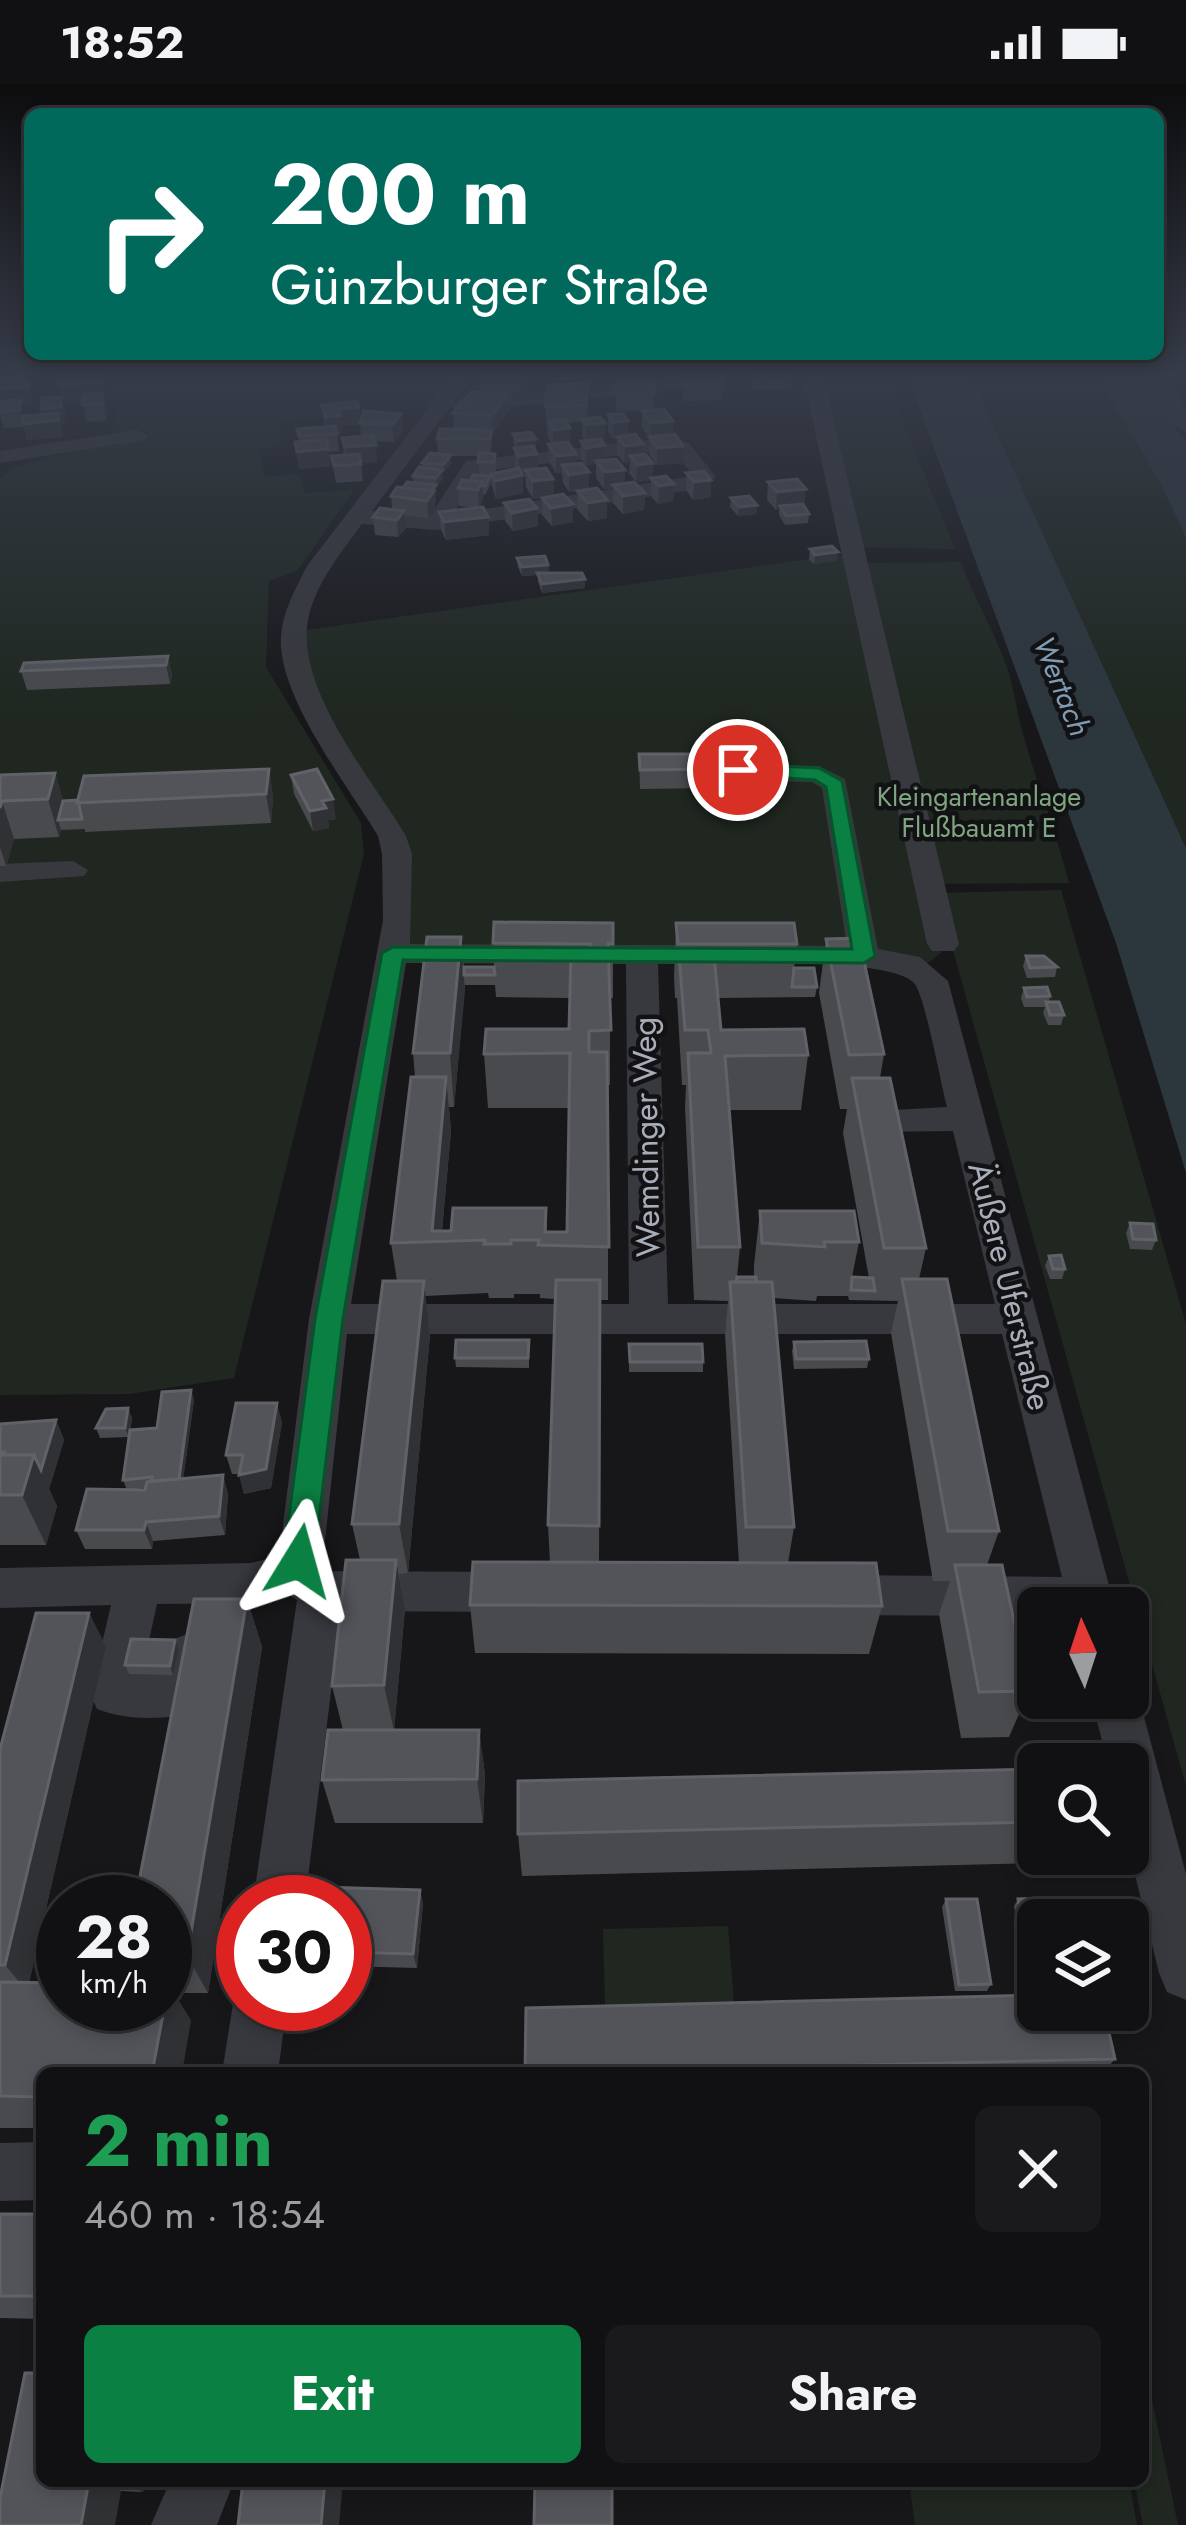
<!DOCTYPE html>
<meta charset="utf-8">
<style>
:root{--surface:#111113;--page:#1a1a1c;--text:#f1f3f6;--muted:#9c9da0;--line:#303133;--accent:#0b8043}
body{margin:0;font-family:Jost,sans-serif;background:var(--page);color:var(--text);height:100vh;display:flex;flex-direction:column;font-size:45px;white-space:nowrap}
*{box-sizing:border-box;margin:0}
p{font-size:39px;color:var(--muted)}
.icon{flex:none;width:66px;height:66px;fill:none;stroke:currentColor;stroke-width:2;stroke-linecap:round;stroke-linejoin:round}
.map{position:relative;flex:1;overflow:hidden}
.side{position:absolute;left:36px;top:1983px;width:1113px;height:420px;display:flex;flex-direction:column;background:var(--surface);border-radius:18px;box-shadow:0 6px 18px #0003,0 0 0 3px var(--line)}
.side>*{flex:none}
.guide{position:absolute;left:24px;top:24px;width:1140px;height:252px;border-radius:18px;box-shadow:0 6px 18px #0003,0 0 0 3px var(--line);background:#00695c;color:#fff;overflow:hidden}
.needle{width:78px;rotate:357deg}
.buttons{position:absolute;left:1017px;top:1503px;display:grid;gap:24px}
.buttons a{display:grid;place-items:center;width:132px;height:132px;border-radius:18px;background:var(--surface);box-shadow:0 6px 18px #0003,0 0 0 3px var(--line);font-size:60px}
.speed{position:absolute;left:36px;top:1791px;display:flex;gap:24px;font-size:60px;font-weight:700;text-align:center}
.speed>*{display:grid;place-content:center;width:156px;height:156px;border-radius:50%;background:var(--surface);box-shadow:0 6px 18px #0003,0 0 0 3px var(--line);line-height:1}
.speed small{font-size:30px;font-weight:400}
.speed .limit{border:18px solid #d22;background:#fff;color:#111}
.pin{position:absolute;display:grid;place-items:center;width:102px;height:102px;color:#fff;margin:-51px;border:6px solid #fff;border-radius:50%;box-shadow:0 3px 12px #0007}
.me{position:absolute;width:132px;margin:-66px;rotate:8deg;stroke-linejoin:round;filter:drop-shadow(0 0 9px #0008)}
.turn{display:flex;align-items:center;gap:42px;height:252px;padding:0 48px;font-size:54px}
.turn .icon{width:156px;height:156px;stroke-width:2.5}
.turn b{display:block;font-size:84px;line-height:102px}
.round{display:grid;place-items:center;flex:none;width:126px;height:126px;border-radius:18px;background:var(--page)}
.head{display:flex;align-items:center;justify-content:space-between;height:204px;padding:0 48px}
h1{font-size:72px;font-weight:700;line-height:90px;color:#1e9e55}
.primary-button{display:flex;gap:24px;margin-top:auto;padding:24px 48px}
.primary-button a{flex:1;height:138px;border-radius:18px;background:var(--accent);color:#fff;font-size:48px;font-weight:700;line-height:138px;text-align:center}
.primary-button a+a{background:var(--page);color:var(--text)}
.status{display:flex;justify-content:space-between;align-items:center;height:84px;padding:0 60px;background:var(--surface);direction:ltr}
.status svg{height:33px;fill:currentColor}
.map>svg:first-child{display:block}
</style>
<div class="status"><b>18:52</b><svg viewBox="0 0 49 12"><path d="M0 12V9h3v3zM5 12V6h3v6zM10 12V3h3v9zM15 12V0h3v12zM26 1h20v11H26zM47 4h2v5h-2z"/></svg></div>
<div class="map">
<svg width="1186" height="2441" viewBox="0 0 1186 2441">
<rect width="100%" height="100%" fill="#171719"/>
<!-- green -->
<path fill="#1f2720" d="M104,288H466L434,323L281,338L279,363L259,365L264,393L300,390L305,409L354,406L297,487L269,497L266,583L361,739L364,770L234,1294L129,1310L0,1311V395L13,383L111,358L115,330Z
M812,288H889L906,346L955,465L850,463Z
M969,288H1095L1163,404L1186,454V764Z
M852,469L856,479L961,478C974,514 993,545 1006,581C1014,602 1016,624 1022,646C1036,698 1056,747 1069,799L928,800L943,860L941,869L918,886L909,880L393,869L397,770L298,598L292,548Z
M1061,806L1186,1240V1702L937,809Z
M728,1842L734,1919L605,1923L603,1845Z
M1143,2273L1178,2441H1143L1134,2397H1143Z
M909,2397H1129L1137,2441H915Z"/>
<!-- water -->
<path fill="#2c363d" d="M906,288H969L1186,764V1089L1116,859Z
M1095,288H1142L1177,339L1175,345L1186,357V454L1163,404Z"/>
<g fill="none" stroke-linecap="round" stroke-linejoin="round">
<!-- minor -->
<path fill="#38393e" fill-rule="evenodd" d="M456,288H476L372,427L430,432L466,377L667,354L689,359L716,393L697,405L436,446L362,440C342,467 320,494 310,527C289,598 371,693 406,752L412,770L410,860L847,862L822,704L812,698L666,694L652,686L666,678L819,682L845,695L878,865L920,873L948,897L1115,1524H1038V1532L831,1531L815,1525L808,1511L815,1497L831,1491L1062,1493L1002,1250H347L324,1466L317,1480L328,1487L520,1488L536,1494L543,1508L536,1522L520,1528L341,1527L305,1818H253L297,1516L286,1509L251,1519L157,1520L142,1588H166L177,1554L193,1548L209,1554C220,1577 212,1603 202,1625C172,1637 127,1637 97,1625L90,1610L111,1521L0,1524V1484L251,1479L276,1473L280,1465L309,1235L383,836L382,770L378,752C347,700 277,612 281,552C283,526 296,504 307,482ZM667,366L675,368L693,392L453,430L480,387ZM406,879L626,880L629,1220H351ZM658,880C704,881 888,871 914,899C925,911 941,1001 947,1023L858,1028L852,1036L858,1044L870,1048L953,1047L995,1220H668Z
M717,288H737L723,300L461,328L451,322L461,316Z
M802,288H822L959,860L954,867H932L927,860Z
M1145,288H1165L1186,325V348L1176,342Z
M138,346L148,352L145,356L0,379V367Z
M73,777L88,786L84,792L0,798V780Z
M1128,1597L1139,1614L1186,1790V1916L1167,1908L1159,1889L1128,1762V1680H1108L1091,1614H1128Z
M243,1900V1920H287L278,1989H222L233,1920Z
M42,2058V2116L0,2117V2059Z
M170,2397H234L217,2441H151Z"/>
</g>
<!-- wall -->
<path fill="#484a4e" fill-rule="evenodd" d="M44,288H100L106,326V337L86,338L83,316L63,317L59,300L47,301Z
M536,288L520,309L480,307V291Z
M557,288H596V294L557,295Z
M683,288L723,300L722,316L683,317Z
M749,288H792L790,305L751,306Z
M0,290L1,295L32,309V319L21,320L24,332L43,330L61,313L65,329L64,340H60L63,353L27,356L23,341V343L4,344L0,331Z
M654,296V326L673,337V350L683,379L657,381L649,370V353L642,344V327L646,326L616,327V297Z
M588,299L587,334L605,339V356L601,357L604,376L625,386V400L645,409L644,426L623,430L613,419V404L604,405L596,394V380L586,381L581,374V357L585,356L582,352V338L567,339L570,361L576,380L589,388V405L569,408L563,399L562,389H556L549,377L548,360H552L548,354L545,323Z
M509,310L510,326L492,348L491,370H495L496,389L517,385L515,381L514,364H516L513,358V350L536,364H534L538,385L553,395L554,412L573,420V438L552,442L542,431V414L533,415L526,403L525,388L521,389L523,409L496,415L490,396V401L485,411H483V415L479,424L459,422L458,404L479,391V372H451V380L442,389L443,394L436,403L435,424L428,434L404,431L406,444L398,453L375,451L373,433L392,425L391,412L413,399V392L422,384V379L438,370L437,355L454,345L453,329Z
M321,321L359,323L361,336L401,330L403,347L394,358L374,357L377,378L361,379L363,397L336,399L331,372L344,371L342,354L361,352L360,340L341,342L342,348L337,349L339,367L328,368L330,382L299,385L295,358L299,357L297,345L325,343Z
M608,331L628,351L643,360V370L653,379L652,394L674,400L673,417L658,420L651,412V396L636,398L629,389L630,378L624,379L617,370V355H613L608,347Z
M686,389L711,413L693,416L686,406Z
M768,398L804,422L809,430L808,439L785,441L779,431V425L776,426L767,416Z
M577,407L607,434L588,437L577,425Z
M731,414L757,421L756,430L738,432L730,423Z
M504,419L537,424L538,442L513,447L505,437Z
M439,428L488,433L489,451L446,456L441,446Z
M810,465L838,468L836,477L814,480L809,475Z
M517,474L548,481L549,489L585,504L542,509L538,498V491L522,492L518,483Z
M168,572L172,591L170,600L27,606L21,587Z
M639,670L713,685L711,704L640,705Z
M269,685L273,713L271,739L85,748V745L61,746L59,753L14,755L6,782H0V691L55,689L63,717L78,716Z
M291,691L336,735L328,736L329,744L313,747L294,710Z
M613,839V914H610V1001H608V1216H600L599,1479H739L725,1251L728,1217L694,1216L685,1023L686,1001H682L677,914H675L674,893L676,839L797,860L794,884L817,903L815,913L718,914L721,946L808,971L801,1026H729L740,1163L737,1193H754V1181L760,1127L859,1158L852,1193L869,1194L843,1049L847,1025H840L819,909L826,855L884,970L880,994L926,1164L919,1195L999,1447L987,1481L1029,1607L1009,1653L961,1654L939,1530L950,1497H933L891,1249L898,1217L849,1216L848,1212H817L816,1217L773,1214L794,1443L788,1479L882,1522L869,1570L475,1569L470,1521L550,1479L548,1441L555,1215L540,1214V1210H514V1214H489L488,1209L425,1212L430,1251L408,1489L399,1490L405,1525L394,1646H479L485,1691L483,1739H335L322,1696L343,1646L332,1602L360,1476L352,1440L397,1197L391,1159L415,993L413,969L461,853L464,883H494L493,859ZM465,901H495L496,913L570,914L569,945L484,970L488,1024H569L567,1148H547L546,1124L451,1147H442L451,1047L449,1023H454Z
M1026,872L1057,883L1055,893L1027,894L1023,882Z
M1024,904L1050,912L1049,918L1064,931L1061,941H1048L1043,929L1045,923H1024L1021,914Z
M1130,1139L1156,1156L1152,1166L1130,1165L1126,1149Z
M1049,1172L1065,1185L1062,1195H1050L1045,1182Z
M529,1256V1284L456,1283L455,1274Z
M794,1258L869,1275L867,1284L794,1285L792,1267Z
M629,1260L703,1278V1288H629Z
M191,1306L194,1316L183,1395L223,1391L228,1410L225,1451L153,1457L152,1465H85L76,1446L145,1406L146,1404L127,1406L123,1396L157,1344Z
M128,1324L132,1334L129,1353L100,1354L96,1344Z
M56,1336L64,1356L49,1405L57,1422L46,1461H0V1340Z
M282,1338L271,1404L244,1410L239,1390H232L226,1371Z
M247,1515L262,1563L208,1909H174L191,1937L42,1989V2044H0V1665L89,1529L106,1563L29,1899L165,1920V1818Z
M179,1565L173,1591L129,1590L125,1581Z
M1038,1685V1770H1044L1039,1779L522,1792L518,1750Z
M420,1806L423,1820L417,1884L345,1882V1818Z
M946,1815L991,1900L987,1907H955L942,1823Z
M1018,1815L1038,1836V1907L1030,1908L1014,1822Z
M1115,1975L1103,1989H525Z
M0,2130H42V2235L0,2234Z
M42,2397H145L143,2408L121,2407Z"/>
<!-- shaded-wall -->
<path fill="#303134" d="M44,288H81L83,298L47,301Z
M100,288L106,326V337L102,314L63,317L59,301Z
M523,288H536L520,309V293Z
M28,293L32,319L21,320L24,332L45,337L41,325L61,313L65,329L64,340H60L63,353L27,356L19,326L0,322V305Z
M509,310L510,326L493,348L492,332Z
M359,323L361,340L341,342L342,348L328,350L326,333L338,325Z
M401,330L403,347L394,358L392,341Z
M628,337V353L613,355V338Z
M673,337L672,353L651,356V339Z
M605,339V356L586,358V341Z
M570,344V361L553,362V346Z
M536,355V364L517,366V357Z
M643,360L642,377L630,372V378L624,379L625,362Z
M376,361L377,378L347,380L345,363Z
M605,361L604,379L586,381V364Z
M683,362V379L657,381V364Z
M328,365L330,382L299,385L297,368Z
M537,370L538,387L519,389V372Z
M576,370V387L562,381V389H556V372Z
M451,371V380L444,389L443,381Z
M653,379L652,396L636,398L637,381Z
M442,386L443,394L437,403L436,394Z
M625,386V403L613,401V404L604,405V388Z
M589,388V405L569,408V391Z
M523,391V409L496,415L495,397Z
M553,395L554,412L533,415V397Z
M711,396V413L693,416L694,398Z
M482,398L483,415L479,424L478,406Z
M674,400L673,417L658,420L659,402Z
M436,401L435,424L428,434L427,417Z
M806,405L804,422H780L779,425L776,426L777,408Z
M645,409L644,426L623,430V412Z
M607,416V434L588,437V419Z
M573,420V438L552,442L551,424Z
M757,421L756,430L738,432L739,423Z
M537,424L538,442L513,447L512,429Z
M404,427L406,444L398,453L397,436Z
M488,433L489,451L446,456L444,438Z
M838,468L836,477L814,480L815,471Z
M548,481L549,490L522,492L521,483Z
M585,495V504L542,509V500Z
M168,572L172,591L170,600L166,581Z
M269,685L273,713L271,739L266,710Z
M55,689L66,727L58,736L61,746L59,753L48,715Z
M333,715L336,735L328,736L329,744L313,747L310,727L322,717Z
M2,717L14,755L6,782L0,763V724Z
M461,853L465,907L454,1023L450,969Z
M446,993L451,1047L441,1157L432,1147Z
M424,1197L430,1251L408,1489L399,1440Z
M191,1306L194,1316L181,1411L178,1402Z
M277,1319L282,1338L271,1404L244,1410L239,1391Z
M128,1324L132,1334L129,1353L125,1344Z
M56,1336L64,1356L49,1405L57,1422L46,1461L22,1411L34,1371Z
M223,1391L228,1410L225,1451L219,1432Z
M146,1438L153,1457L152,1465L144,1446Z
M396,1476L405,1525L394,1647L384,1601Z
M247,1515L262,1563L208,1909L187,1872Z
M89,1529L106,1563L27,1907L5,1881Z
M175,1556L179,1565L173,1591L170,1582Z
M479,1646L485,1691L483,1739L477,1695Z
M420,1806L423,1820L417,1884L413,1870Z
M169,1900L191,1937L182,1989H152Z
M89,2397H96L121,2407L115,2441H81Z
M118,2397H145L143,2408Z
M325,2397H343L339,2441H321Z"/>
<!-- building -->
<path fill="#53545a" stroke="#606268" stroke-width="3" d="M75,288H100L101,298L59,301V289Z
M482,288H523L520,293L480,291Z
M683,288H722L723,300L684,301Z
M752,288H792V289L752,290Z
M28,293V303L0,305V295Z
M654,296L655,310L616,311V297Z
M588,299L586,321L545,323L547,301Z
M471,308L509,310L492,332L453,329Z
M102,309V320L82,321L83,311Z
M61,313V323L41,325L42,314Z
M20,316L19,326L0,328V317Z
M357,317L359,323L338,325L340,332L326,333L321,321Z
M664,325L673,337L651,339L642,327Z
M364,327L401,330L392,341L360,339Z
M58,329L59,336L23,340L22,332Z
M623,329L628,337L613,338L608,331Z
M600,333L605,339L586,341L582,335Z
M565,336L570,344L553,346L548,337Z
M335,342L337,350L299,352L297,345Z
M440,345H469L492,347L490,355H437Z
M531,348L536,355L517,357L513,350Z
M635,350L643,360L625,362L617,353Z
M675,350L683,362L657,364L649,353Z
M373,351L376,361L345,363L342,354Z
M326,355L328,365L297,368L295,358Z
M600,355L605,361L586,364L581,357Z
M568,358L576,370L556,372L548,360Z
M533,362L537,370L519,372L514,364Z
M430,369L451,371L443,381L422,379Z
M479,369L495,370L494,378H478Z
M359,370L361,380L334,382L331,372Z
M645,370L653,379L637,381L630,372Z
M616,375L625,386L604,388L596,377Z
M582,379L589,388L569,391L562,381Z
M419,383L442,386L436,394L413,392Z
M519,384L523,391L495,397L491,390Z
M546,384L553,395L533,397L525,386Z
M704,387L711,396L694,398L686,389Z
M473,391L490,392L485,402H483L482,398L470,397Z
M666,392L674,400L659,402L651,394Z
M797,395L806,405L777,408L768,398Z
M462,396L482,398L478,406L458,404Z
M407,398L436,401L432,406L403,404Z
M634,398L645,409L623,412L613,401Z
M397,403L434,407L427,417L391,412Z
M597,404L607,416L588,419L577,407Z
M563,410L573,420L551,424L542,414Z
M749,412L757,421L739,423L731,414Z
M529,415L537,424L512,429L504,419Z
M803,420L809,430L786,432L780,422Z
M483,423L488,433L444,438L439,428Z
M380,424L404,427L397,436L373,433Z
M832,462L838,468L815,471L810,465Z
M545,472L548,481L521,483L517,474Z
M537,489H582L585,495L542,500Z
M168,572L166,581L21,587L24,579Z
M639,670H710L713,685L640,686Z
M269,685L266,710L77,719L84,692Z
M317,685L333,715L322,717L326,724L310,727L291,691Z
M55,689L48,715L2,717L0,724V691Z
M78,716L82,735L58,736L63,717Z
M494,838L613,839V860L608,859L611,946L589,947V968H607L609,1163L538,1161L539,1156H511V1160H484L485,1156L391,1159L411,993H446L432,1147H451L453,1124H546L545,1148H567L570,969L484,970L486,945H569L571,870H590V860L493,859Z
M676,839H794L797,860H678Z
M427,853H461L450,969H413Z
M859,854L884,970L849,971L826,855Z
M679,871H714L721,946L804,945L808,971L725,972L740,1163H698L688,969H711L708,946H685Z
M1026,872H1044L1057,883L1030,884Z
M464,883H494L495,891H464Z
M794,884H814L817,903H792Z
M1047,903L1050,912L1027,913L1024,904Z
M1046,918H1059L1064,931H1050Z
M852,994H890L926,1164H884Z
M760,1127H854L859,1158H824L825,1163L762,1159Z
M1130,1139L1153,1140L1156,1156L1133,1155Z
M1061,1171L1065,1185H1053L1049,1172Z
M737,1193H756V1198H736Z
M852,1193L873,1194L875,1207L851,1206Z
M902,1195H947L999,1447H948Z
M556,1196H600L599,1442L548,1441Z
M383,1197H424L399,1440H352Z
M730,1198H772L794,1443H746Z
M456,1256H529L528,1274H455Z
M866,1257L869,1275H796L794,1258Z
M629,1260H702L703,1278H630Z
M191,1306L179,1395L151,1397L152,1393L123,1396L130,1346L157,1344L162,1308Z
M236,1319H277L266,1385L239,1391L243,1371H226Z
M128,1324L125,1344H96L106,1325Z
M56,1336L41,1386L34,1371H3L4,1368H0V1340Z
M0,1371H34L22,1411H0Z
M223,1391L219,1432L146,1438L144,1446H76L87,1405L145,1406L147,1398Z
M346,1476H396L384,1601L332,1602Z
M473,1478L876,1479L882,1522L470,1521Z
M955,1481H1002L1029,1607L979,1608Z
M194,1515H247L187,1872L165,1871V1818H135Z
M36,1529H89L5,1881H0V1665Z
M131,1555L175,1556L170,1582L125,1581Z
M328,1646H479L477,1695L322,1696Z
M1038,1685V1738L518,1750V1697Z
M320,1803L420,1806L413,1870L345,1868V1818H318Z
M1049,1814L1054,1836H1038V1900L1035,1901L1018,1815Z
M946,1815H977L991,1900L959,1901Z
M0,1898L63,1899V1920H165L152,1989H42V2013L0,2012Z
M1038,1911V1926H1104L1115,1975L525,1989L526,1924Z
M0,2130H42V2212H0Z
M25,2289H42V2397H89L81,2441H0V2414Z
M243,2397H325L321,2441H238Z
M535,2397H612V2441H534Z"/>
<!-- sky -->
<linearGradient id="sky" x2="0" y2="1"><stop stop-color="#0d0d0e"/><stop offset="0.46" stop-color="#363c49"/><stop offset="1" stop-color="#363c49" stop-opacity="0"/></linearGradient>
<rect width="1186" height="630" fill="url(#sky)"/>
<!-- route -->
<path fill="#0b8043" stroke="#07532c" stroke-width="3" d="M738,680L819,684L842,697L875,872L864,879L403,876L343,1235L314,1477L310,1486L299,1490L288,1486L283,1477L315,1235L382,869L393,863L852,865L826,703L815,696L731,690L728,686Z"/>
<g text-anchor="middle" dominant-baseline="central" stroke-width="9" stroke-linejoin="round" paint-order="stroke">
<!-- far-park labels -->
<g font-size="27" fill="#7fa581" stroke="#121214">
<text x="979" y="712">Kleingartenanlage<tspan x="979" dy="31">Flußbauamt E</tspan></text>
</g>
<!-- far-water labels -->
<g font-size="30" font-style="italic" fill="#7f9cb5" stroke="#121214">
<text transform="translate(1062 602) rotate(68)">Wertach</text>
</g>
<!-- street labels -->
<g font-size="33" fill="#a8aeb9" stroke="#121214">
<text transform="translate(646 1053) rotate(-91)">Wemdinger Weg</text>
<text transform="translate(1010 1202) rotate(76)">Äußere Uferstraße</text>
</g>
</g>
</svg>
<div class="buttons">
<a><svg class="needle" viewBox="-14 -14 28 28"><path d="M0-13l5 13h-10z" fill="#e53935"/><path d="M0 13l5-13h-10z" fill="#9c9da0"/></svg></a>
<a><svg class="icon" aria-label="search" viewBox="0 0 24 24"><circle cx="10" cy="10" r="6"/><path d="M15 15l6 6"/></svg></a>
<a><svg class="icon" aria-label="layers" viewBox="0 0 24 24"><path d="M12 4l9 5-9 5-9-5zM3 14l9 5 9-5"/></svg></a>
</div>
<div class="speed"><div>28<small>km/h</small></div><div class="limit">30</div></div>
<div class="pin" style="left:738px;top:686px;background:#d93025"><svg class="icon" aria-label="arrive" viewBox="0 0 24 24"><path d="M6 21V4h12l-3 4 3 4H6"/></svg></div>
<svg class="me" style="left:299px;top:1477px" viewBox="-20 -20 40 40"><path d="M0-17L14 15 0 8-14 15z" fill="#0b8043" stroke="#fff" stroke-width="4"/></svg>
<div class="guide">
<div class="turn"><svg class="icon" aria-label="right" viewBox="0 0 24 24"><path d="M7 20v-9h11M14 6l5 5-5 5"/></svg><div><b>200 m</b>Günzburger Straße</div></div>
</div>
<section class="side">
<div class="head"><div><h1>2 min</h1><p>460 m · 18:54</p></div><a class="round"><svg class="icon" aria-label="close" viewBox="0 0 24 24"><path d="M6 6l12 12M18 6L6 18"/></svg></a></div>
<div class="primary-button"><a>Exit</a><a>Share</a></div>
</section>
</div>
